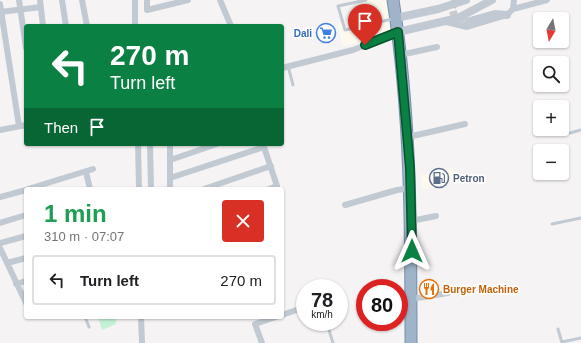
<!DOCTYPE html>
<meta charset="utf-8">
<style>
:root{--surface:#fff;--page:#f6f6f6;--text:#202124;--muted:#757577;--line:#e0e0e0}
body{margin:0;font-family:Helvetica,sans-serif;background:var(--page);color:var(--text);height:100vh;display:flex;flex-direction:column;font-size:15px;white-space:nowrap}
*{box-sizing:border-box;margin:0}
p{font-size:13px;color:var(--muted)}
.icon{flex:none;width:22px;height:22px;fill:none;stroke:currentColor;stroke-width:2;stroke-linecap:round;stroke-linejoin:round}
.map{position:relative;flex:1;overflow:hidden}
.drawer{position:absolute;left:24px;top:187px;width:260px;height:132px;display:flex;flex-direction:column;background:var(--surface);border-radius:4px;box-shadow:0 1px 3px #0004}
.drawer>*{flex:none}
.guide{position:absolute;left:24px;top:24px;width:260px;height:122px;border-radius:4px;box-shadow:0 1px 3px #0004;background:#0b8043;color:#fff;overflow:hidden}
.needle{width:26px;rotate:190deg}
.tools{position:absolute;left:533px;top:12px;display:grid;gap:8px}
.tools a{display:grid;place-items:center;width:36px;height:36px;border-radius:4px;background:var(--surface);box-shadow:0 1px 3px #0004;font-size:20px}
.speed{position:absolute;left:296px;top:279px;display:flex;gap:8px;font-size:20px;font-weight:700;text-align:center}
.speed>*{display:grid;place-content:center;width:52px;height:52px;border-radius:50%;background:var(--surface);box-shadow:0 1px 3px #0004;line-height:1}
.speed small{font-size:10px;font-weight:400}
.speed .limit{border:6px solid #d22;background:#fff;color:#111}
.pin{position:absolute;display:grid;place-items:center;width:34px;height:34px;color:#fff;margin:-41px -17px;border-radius:50% 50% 50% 0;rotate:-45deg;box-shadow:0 0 4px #0007}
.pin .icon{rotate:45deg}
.me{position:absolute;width:44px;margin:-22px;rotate:0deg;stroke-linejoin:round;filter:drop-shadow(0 0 3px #0008)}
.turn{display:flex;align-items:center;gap:14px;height:84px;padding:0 20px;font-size:18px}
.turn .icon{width:52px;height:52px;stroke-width:2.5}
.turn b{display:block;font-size:28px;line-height:34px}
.then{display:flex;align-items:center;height:38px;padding:0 20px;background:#0003;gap:8px;font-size:15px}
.round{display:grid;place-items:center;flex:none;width:42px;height:42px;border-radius:4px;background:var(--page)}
.overview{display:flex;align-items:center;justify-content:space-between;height:68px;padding:0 20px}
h1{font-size:24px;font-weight:700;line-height:30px;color:#1e9e55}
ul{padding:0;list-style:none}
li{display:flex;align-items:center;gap:12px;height:50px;margin:0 8px 6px;padding:0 12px;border:2px solid var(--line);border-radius:4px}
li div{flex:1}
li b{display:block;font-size:15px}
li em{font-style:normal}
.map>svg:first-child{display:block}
</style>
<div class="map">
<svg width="581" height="343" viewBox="0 0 581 343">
<rect width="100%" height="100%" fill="#f5f3f3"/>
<!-- commercial -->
<path fill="#fdf9ef" d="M355,0H387L392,29L376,37L343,47L337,23L359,21Z
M453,168L457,181L422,190L421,175Z"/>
<!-- green -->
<path fill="#c3f1d5" d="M98,317H116V324L102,330Z"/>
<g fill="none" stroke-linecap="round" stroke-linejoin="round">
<!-- tertiary-tunnel -->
<path stroke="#caccce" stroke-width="8" stroke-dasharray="8 4" stroke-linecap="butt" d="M456,0L452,7C453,18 460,23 470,21"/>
<defs>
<path id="trunk" d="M393,0C411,115 411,227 411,343"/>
</defs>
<!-- trunk casing -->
<use href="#trunk" stroke="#7690ad" stroke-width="13"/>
<!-- service -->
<path stroke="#c1cad2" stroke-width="3" d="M366,0L338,6L345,30L392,19
M288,66L293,85
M570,133L581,130
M552,224L581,218
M399,308L409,306
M85,317L89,327
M328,327L333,343
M558,329L562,343
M562,342L581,338"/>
<!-- minor -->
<path stroke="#c1cad2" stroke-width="6" d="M19,0L26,48
M40,0L43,26
M62,0L66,26
M82,0L87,26
M135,0V26
M147,0V10L188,0
M220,0L231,26
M0,4L19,126
M513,9L514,0
M0,12L41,7
M446,22L467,27L507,15L513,9L547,0
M400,55L437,47
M282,68L353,50L398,32
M0,130L26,125
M408,137L465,124
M138,144L139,189
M150,144L151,189
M170,144V189
M263,144L277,186L269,189
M170,160L217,144
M86,172L90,189
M170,178L264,147
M28,189L93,169
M204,189L271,166
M0,197L26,190
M345,205L397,190L411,188
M411,221L436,216
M0,223L26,215
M0,243L26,236
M0,248L26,303
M7,263L26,258
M16,284L26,281
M411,299L448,293
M282,315L305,307
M141,317L142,343
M262,343L255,324L276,317"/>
<!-- tertiary -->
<path stroke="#c1cad2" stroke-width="8" d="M396,18L438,9L466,0
M470,21L495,14L507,15
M398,32L458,18L492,0"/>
<!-- trunk -->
<use href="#trunk" stroke="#9fb4c9" stroke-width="11"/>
</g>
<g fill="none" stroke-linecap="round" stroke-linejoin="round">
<defs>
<path id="route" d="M365,45L398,32L410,168L412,251"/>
</defs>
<!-- route casing -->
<use href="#route" stroke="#07532c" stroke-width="10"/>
<!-- route -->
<use href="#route" stroke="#0b8043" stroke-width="7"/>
</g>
<!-- icons -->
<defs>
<symbol id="supermarket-ring" viewBox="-11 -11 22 22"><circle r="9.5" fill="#fff" stroke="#3f7fe0" stroke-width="1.5"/><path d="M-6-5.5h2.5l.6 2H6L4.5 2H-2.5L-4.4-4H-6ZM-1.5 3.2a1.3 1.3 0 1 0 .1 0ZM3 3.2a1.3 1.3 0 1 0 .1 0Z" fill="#3f7fe0"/></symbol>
<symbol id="fuel-ring" viewBox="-11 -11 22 22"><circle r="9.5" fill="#fff" stroke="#5c6f8a" stroke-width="1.5"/><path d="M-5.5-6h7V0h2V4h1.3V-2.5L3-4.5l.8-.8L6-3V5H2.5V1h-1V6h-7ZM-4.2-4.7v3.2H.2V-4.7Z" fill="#5c6f8a"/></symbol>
<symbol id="restaurant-ring" viewBox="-11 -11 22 22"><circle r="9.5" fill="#fff" stroke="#e8710a" stroke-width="1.5"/><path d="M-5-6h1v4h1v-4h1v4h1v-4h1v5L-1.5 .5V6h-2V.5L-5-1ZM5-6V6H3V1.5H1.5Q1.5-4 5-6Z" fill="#e8710a"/></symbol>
</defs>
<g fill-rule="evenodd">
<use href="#supermarket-ring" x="315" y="22" width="22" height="22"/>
<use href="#fuel-ring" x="428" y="167" width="22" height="22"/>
<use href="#restaurant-ring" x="418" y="278" width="22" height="22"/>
</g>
<g text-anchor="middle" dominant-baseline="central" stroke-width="3.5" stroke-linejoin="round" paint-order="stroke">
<!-- shop labels -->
<g font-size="10" font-weight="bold" fill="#366cbe" stroke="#fff" text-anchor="end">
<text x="312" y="33">Dali</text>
</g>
<!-- service labels -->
<g font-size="10" font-weight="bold" fill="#4e5e75" stroke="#fff" text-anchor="start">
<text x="453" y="178">Petron</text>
</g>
<!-- food labels -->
<g font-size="10" font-weight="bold" fill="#c56008" stroke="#fff" text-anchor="start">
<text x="443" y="289">Burger Machine</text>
</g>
</g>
</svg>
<div class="tools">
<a><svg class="needle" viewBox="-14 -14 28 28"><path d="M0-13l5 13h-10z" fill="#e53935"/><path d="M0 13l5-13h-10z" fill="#757577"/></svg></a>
<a><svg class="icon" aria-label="search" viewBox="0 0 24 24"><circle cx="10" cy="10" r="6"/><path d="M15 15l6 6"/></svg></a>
<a>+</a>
<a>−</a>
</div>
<div class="speed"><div>78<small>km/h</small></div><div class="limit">80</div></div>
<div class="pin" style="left:365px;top:45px;background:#d93025"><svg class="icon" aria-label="arrive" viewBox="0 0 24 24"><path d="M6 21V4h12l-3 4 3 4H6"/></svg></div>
<svg class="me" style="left:412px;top:251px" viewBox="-20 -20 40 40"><path d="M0-17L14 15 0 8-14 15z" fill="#0b8043" stroke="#fff" stroke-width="4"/></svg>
<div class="guide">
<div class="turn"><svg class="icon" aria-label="left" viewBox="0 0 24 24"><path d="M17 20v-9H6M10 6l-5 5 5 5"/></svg><div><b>270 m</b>Turn left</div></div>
<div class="then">Then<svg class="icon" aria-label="arrive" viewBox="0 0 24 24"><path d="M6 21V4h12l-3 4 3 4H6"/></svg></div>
</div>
<section class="drawer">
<div class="overview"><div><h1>1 min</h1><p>310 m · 07:07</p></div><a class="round" style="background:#d93025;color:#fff"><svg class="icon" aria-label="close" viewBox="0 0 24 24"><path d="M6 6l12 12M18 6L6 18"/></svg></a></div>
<ul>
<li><svg class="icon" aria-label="left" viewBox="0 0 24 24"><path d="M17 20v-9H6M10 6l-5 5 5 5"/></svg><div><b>Turn left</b></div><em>270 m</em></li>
</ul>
</section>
</div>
